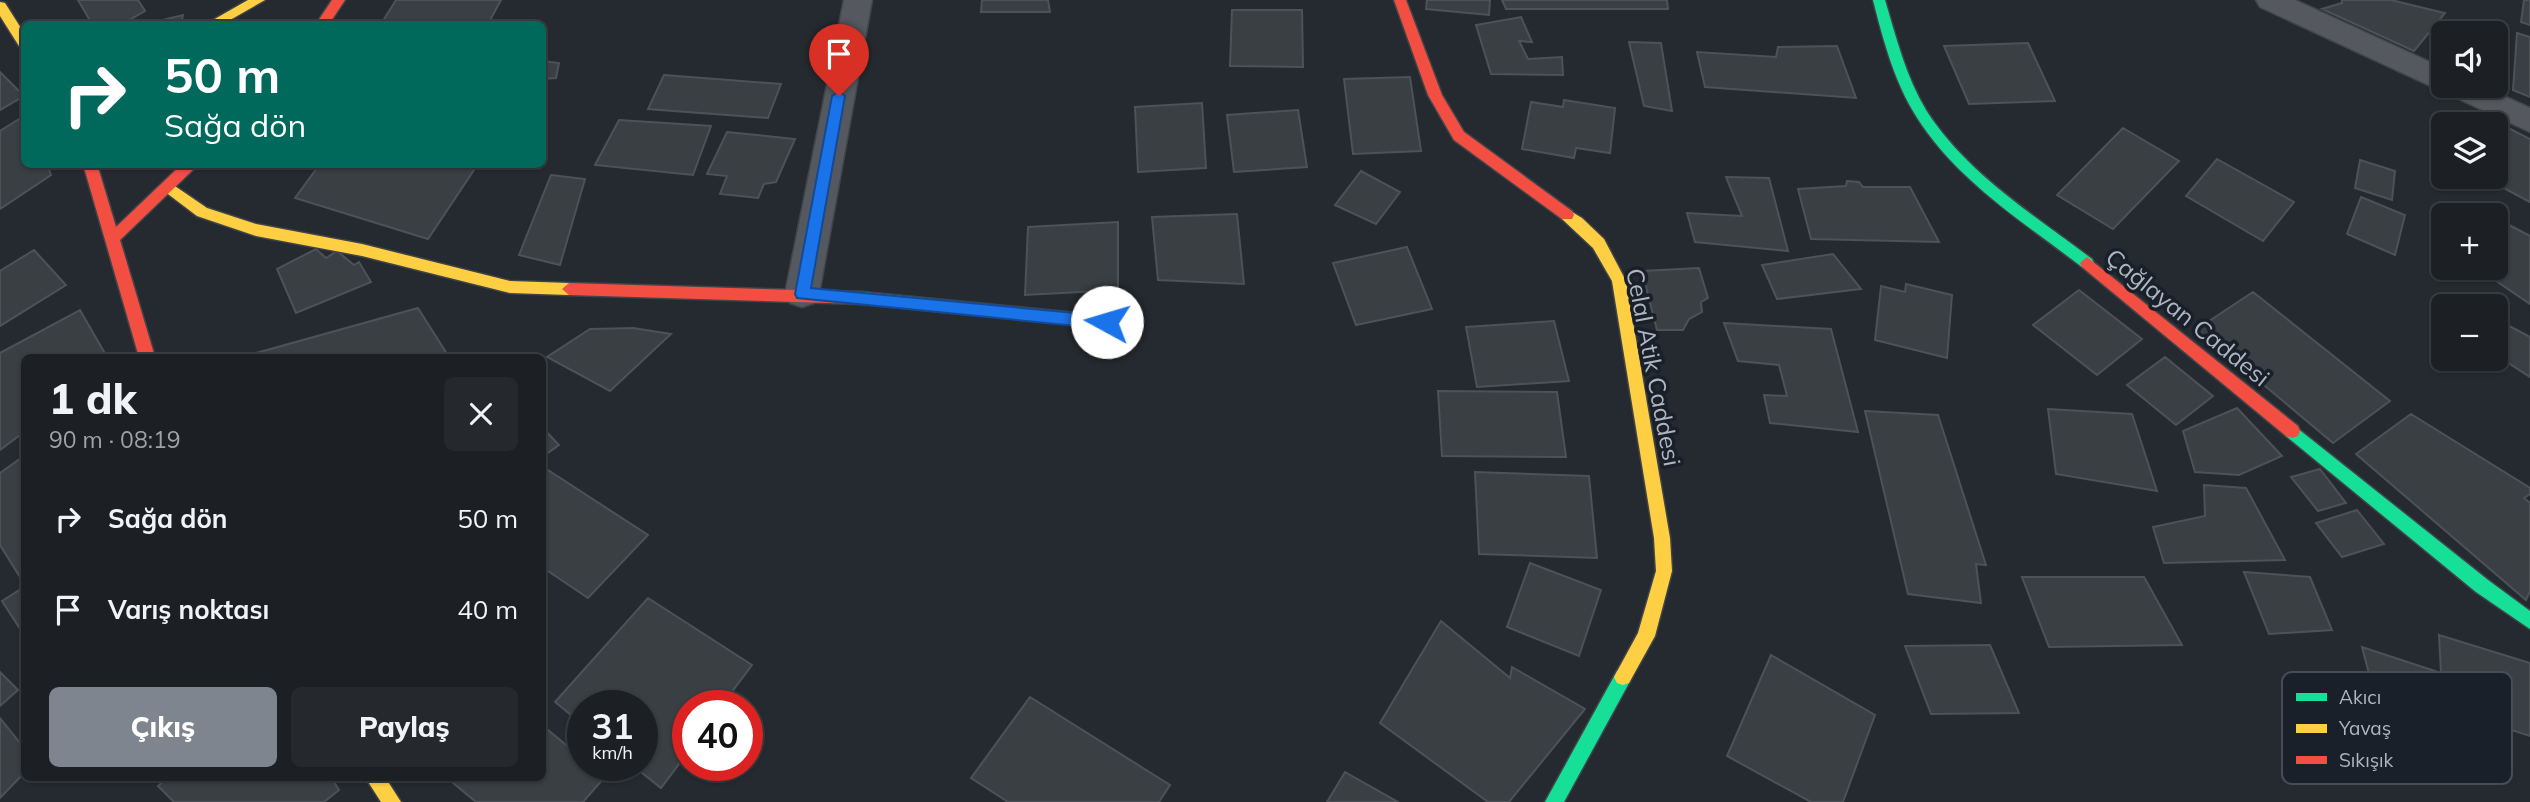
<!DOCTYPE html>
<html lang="tr">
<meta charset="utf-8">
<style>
:root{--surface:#1c2024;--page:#25282c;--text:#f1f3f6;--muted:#a0a3a6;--line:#3a3e41;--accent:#7e858f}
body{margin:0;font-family:Mulish,sans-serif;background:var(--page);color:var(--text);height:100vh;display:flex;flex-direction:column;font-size:26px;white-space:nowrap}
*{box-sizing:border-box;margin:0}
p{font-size:23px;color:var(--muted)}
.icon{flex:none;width:38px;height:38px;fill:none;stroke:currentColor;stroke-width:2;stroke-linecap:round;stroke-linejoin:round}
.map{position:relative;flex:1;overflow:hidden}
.panel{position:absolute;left:21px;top:354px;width:525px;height:427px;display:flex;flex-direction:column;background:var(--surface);border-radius:10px;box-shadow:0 2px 5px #0004,0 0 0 2px var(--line)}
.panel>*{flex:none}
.banner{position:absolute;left:21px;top:21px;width:525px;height:147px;border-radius:10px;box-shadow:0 2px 5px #0004,0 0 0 2px var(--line);background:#00695c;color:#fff;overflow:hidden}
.buttons{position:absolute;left:2431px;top:21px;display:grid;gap:14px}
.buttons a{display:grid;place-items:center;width:77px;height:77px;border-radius:10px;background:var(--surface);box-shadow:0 2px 5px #0004,0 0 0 2px var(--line);font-size:35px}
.speed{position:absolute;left:567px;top:690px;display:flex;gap:14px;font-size:35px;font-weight:700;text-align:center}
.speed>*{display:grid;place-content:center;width:91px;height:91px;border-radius:50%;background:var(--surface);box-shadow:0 2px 5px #0004,0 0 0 2px var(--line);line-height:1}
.speed small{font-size:18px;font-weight:400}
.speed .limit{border:10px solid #d22;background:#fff;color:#111}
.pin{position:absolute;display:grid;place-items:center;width:60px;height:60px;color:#fff;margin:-72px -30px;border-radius:50% 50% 50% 0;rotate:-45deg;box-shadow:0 0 7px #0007}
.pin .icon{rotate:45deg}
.me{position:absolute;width:77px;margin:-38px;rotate:276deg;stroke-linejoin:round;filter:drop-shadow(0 0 5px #0008)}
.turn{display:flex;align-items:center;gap:24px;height:147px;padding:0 28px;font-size:32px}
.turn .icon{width:91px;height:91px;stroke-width:2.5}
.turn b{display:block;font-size:49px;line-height:60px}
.round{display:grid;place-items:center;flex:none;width:74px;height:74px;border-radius:10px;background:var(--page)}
.summary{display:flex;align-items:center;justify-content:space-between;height:119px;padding:0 28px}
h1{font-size:42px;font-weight:800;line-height:52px}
.cta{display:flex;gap:14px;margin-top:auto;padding:14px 28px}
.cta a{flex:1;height:80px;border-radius:10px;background:var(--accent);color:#fff;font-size:28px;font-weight:800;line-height:80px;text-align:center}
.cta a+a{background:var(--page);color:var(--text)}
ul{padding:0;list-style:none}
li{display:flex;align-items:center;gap:21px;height:91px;padding:0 28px}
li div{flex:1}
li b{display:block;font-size:26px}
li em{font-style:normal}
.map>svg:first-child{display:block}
</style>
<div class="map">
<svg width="2530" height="802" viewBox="0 0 2530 802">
<rect width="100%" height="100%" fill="#252a30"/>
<!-- building -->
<path fill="#3a3f44" stroke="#4d5158" stroke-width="2" d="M78,0H138L145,11L122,24H92Z
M396,0H501L488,24H381Z
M982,0H1048L1050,12H981Z
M1427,0H1490L1489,15L1426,9Z
M1502,0H1667L1668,9H1506Z
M2342,0H2391L2445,13L2414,51L2322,9L2342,3Z
M2524,0H2530V25L2521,22Z
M1232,10H1302L1303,67L1230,66Z
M183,15L181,24H146Z
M1521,17L1532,42L1519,41L1528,59L1562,57L1563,75L1491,74L1476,25Z
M2517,33L2530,37V97L2513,90Z
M1629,42L1661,43L1672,111L1644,106Z
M2028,43L2055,101L1969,104L1944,46Z
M1837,46L1856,98L1705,87L1697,52L1776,57L1778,47Z
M542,61L559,63L556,78L542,79Z
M0,72L24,96L0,110Z
M664,75L781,84L768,118L648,109Z
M1410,77L1421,151L1353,154L1344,79Z
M1564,100L1615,108L1610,153L1576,148L1574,158L1522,149L1531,102L1563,107Z
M1202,103L1206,168L1138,172L1135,107Z
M1298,110L1307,167L1234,172L1227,115Z
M24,116V164H47L51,175L0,209V131Z
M2491,119L2530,139V202L2483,177H2496V124H2488Z
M619,120L711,126L693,175L595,165Z
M2123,128L2179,161L2113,229L2057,195Z
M727,132L795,139L776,182L764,184L758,198L720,194L727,176L707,174Z
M2217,159L2294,202L2263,241L2186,196Z
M2360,160L2395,171L2392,200L2355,188Z
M320,164H478L428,239L295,198Z
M1361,171L1400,192L1376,224L1335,205Z
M551,175L585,179L560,265L519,255Z
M1726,177L1769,178L1788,251L1695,242L1687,213L1742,216Z
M1847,181L1859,182L1863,187H1910L1939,242L1811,239L1798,189L1846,186Z
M2361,197L2405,215L2395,255L2347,234Z
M1237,214L1244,284L1158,280L1152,217Z
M2496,218L2530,236V304L2477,268H2496Z
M1118,222V290L1025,295L1028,227Z
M1407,247L1432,309L1356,325L1333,263Z
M316,249L326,258L337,251L354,265L359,262L371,282L296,313L277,269Z
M34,250L66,285L0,326V271Z
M1833,254L1861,289L1777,299L1762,265Z
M1699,268L1708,298L1701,302L1702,312L1689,319L1683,330H1657L1642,271Z
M1906,284L1952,295L1947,358L1875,340L1881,286L1905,292Z
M2079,290L2142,339L2097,375L2033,325Z
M2253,292L2390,401L2333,443L2197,329Z
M418,308L449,357H242Z
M80,310L107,357H24V432L0,450V353Z
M2496,319L2530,337V377L2496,355Z
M1554,321L1569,381L1477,387L1466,327Z
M1724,323L1831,329L1858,432L1770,423L1764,395L1787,396L1779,365L1738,361Z
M633,328L671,334L610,391L547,357L590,329Z
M2165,357L2213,396L2176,425L2127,385Z
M1438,391L1557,392L1566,457L1442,456Z
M2237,408L2282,456L2239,475L2195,472L2183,431Z
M2048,409L2132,414L2157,491L2056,474Z
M1865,411L1938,415L1986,565L1976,564L1981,603L1908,594Z
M2411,414L2530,488V494L2524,498L2530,503V591L2526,600L2356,454Z
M542,427L559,445L542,457Z
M24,456V574L20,577L0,545V473Z
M2320,469L2346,503L2318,511L2291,477Z
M548,470L648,535L588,598L542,567V475Z
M1475,472L1589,476L1597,558L1479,554Z
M2204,485L2246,488L2285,560L2164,563L2153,527L2205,516Z
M2357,510L2384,544L2342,557L2316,523Z
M1530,563L1601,590L1579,656L1507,627Z
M2244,572L2310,577L2332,630L2269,634Z
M2022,577H2144L2182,645L2049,647Z
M24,587V635L2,601Z
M648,598L752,665L722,705H688V752L661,788L632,765H642V705H583V725L555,702Z
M1441,621L1510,678L1512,667L1585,709L1509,802H1488L1380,723Z
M2439,635L2530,663V736L2372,685L2362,647L2441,673Z
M1990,645L2019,713L1931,714L1905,646Z
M1771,655L1875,715L1843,802H1811L1727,756Z
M0,672L18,690L0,706Z
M1030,697L1170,785L1159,802H1008L971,778Z
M0,718L24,748V773L0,798Z
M542,725L583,759V765H589L604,778L583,802H476L447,778L542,777Z
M1345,772L1398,802H1327Z
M168,777H331L339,790L324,802H174L158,786Z"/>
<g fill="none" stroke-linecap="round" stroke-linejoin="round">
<defs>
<path id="street" d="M844,0H872L819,294L814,303L802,307L790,303L785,294Z
M2256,0H2295L2443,68V86H2482L2530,108V132L2260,7Z"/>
<path id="fast" d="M1873,0H1885C1896,37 1906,77 1926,110C1966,173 2034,215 2092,259L2094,263L2092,267H2082C2023,222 1956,180 1916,116C1894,81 1883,39 1873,0Z
M862,292L1107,316L1112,318L1115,322L1112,326L1107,328L862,304L854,298Z
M2292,424L2488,580L2530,611V629L2476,592L2286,436L2284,431L2286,426Z
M1623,669L1629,671L1632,677L1629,683L1564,802H1545L1617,671Z"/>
<path id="slow" d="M248,0H265L223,24H206Z
M0,2L5,3L24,33V48L19,46L0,16Z
M169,182L207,208L256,224L362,244L510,281L569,283L576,289L569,295L510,293L362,256L256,236L197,216L164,191L162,187L164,183Z
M1567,209L1582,218L1604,239L1626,281L1670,538L1672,571L1655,636L1629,683L1623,685L1617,683L1614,677L1638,633L1656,571L1654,538L1612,281L1593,248L1562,219L1560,215Z
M365,777H385L401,802H381Z"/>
<path id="jam" d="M332,0H345L329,24H316Z
M1394,0H1406L1442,95L1464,132L1572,211L1574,215L1572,219H1562L1454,140L1428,95Z
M83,164H97L116,227L182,164H199L120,240L155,357H139Z
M2087,257L2298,426L2300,431L2298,436L2292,438L2286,436L2082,267L2080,263Z
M569,283L862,292L870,298L862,304L569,295L562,289Z"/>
</defs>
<!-- street casing -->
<use href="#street" stroke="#414449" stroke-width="3"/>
<!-- fast casing -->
<use href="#fast" stroke="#414449" stroke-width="3"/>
<!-- slow casing -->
<use href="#slow" stroke="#414449" stroke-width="3"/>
<!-- jam casing -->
<use href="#jam" stroke="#414449" stroke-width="3"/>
<!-- street -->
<use href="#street" fill="#55585e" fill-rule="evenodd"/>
<!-- fast -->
<use href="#fast" fill="#16e098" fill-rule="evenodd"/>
<!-- slow -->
<use href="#slow" fill="#ffcf43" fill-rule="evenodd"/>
<!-- jam -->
<use href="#jam" fill="#f24e42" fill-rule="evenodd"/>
</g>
<!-- route -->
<path fill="#1a73e8" stroke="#114b97" stroke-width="2" d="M839,91L845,96L811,288L1107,316L1115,322L1113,327L1107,329L797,298L795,294L832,96Z"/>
<g text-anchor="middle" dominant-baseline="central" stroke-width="7" stroke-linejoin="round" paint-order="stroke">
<!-- street labels -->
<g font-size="24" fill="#aeb6c2" stroke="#1a202a">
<text transform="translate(2188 317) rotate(39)">Çağlayan Caddesi</text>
<text transform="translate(1654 367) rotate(79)">Celal Atik Caddesi</text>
</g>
</g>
<!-- legend -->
<rect x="2282" y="672" width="230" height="112" rx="10" fill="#1a202a" stroke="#464d58" stroke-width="2"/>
<rect x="2296" y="693" width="31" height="8" fill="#16e098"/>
<rect x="2296" y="724" width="31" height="9" fill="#ffcf43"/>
<rect x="2296" y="756" width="31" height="8" fill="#f24e42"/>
<g font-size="19" fill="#aeb6c2">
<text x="2339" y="704">Akıcı</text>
<text x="2339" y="735">Yavaş</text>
<text x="2339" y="767">Sıkışık</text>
</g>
</svg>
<div class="buttons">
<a><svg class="icon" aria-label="sound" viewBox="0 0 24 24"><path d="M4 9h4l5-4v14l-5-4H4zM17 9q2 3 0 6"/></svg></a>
<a><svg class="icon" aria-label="layers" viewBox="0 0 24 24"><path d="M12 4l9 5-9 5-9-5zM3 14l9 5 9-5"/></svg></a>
<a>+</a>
<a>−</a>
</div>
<div class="speed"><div>31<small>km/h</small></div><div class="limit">40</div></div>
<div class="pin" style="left:839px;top:96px;background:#d93025"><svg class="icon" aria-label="arrive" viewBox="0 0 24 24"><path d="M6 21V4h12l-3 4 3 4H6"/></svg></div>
<svg class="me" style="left:1107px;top:322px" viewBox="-20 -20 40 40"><circle r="19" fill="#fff"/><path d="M0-13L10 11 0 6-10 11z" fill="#1a73e8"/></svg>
<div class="banner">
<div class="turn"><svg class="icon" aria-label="right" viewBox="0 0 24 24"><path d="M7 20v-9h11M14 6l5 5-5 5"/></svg><div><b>50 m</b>Sağa dön</div></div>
</div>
<section class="panel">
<div class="summary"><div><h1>1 dk</h1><p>90 m · 08:19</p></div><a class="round"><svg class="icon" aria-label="close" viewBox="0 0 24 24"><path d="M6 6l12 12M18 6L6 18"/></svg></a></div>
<ul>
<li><svg class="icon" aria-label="right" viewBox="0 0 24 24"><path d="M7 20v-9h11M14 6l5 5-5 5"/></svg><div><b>Sağa dön</b></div><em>50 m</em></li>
<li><svg class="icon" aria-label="arrive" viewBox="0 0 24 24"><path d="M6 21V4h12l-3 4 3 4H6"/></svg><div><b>Varış noktası</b></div><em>40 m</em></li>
</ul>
<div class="cta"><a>Çıkış</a><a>Paylaş</a></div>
</section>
</div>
